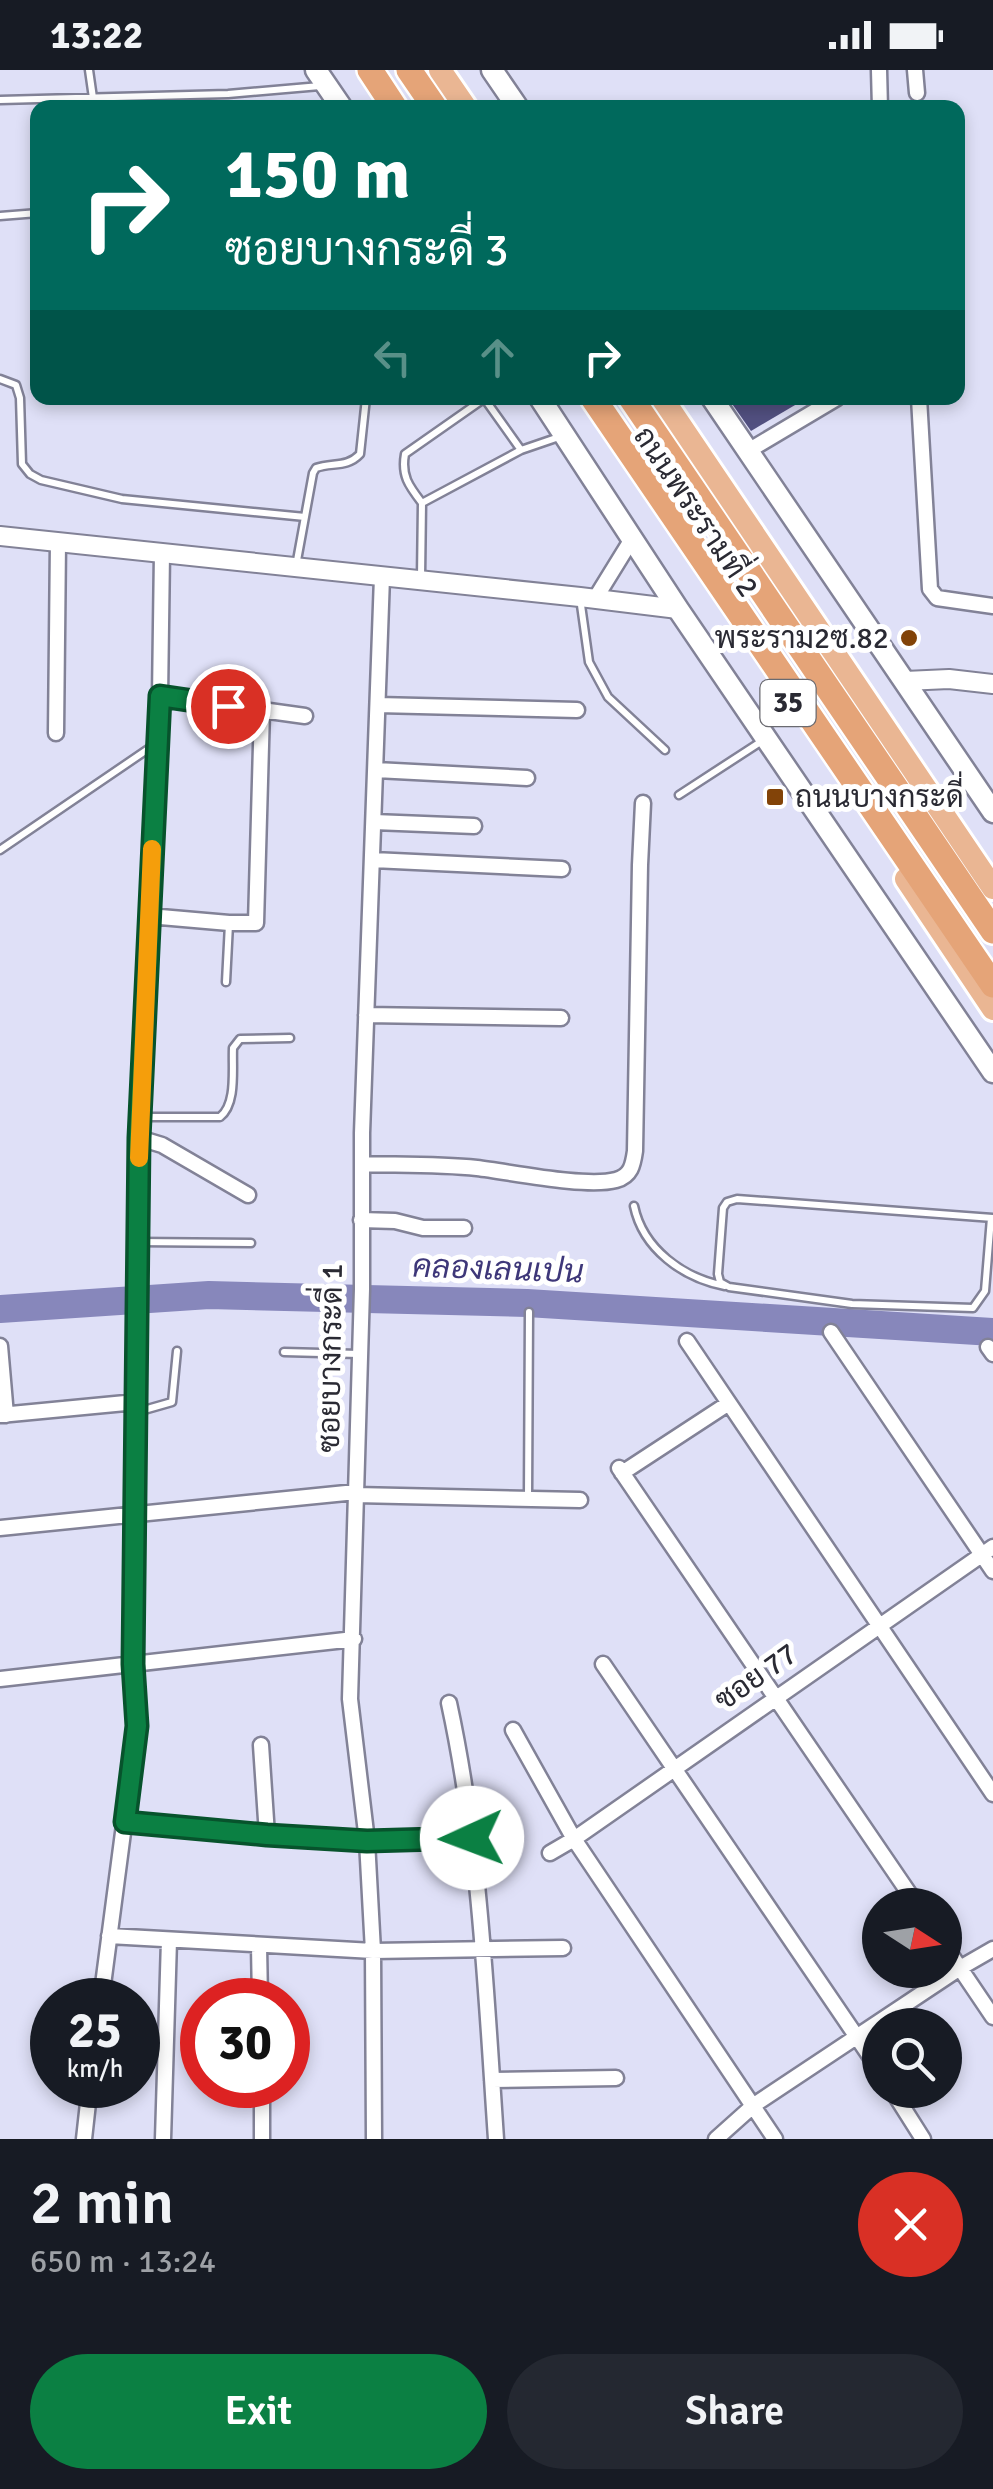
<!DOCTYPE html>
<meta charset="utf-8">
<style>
:root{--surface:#171b24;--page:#242831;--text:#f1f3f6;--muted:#9ea1a6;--accent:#0b8043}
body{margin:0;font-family:Signika,Sarabun,sans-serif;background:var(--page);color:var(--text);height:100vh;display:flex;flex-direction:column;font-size:38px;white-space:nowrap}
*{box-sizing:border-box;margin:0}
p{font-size:32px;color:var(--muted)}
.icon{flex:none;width:55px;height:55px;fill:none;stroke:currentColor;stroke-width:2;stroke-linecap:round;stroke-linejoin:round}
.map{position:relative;height:2069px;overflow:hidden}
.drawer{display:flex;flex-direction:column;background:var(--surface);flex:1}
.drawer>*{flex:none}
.banner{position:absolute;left:30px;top:30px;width:935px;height:305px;border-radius:20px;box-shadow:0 5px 15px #0003;background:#00695c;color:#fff;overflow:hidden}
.needle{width:65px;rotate:102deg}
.controls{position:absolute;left:862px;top:1818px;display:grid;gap:20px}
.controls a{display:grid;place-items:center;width:100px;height:100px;border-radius:50%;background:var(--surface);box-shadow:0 5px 15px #0003;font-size:50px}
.speed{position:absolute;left:30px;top:1908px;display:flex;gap:20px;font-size:50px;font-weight:700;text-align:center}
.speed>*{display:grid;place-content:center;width:130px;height:130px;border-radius:50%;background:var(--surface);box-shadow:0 5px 15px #0003;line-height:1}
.speed small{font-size:25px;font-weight:400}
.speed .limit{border:15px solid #d22;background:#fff;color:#111}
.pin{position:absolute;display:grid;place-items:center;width:85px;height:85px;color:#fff;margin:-42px;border:5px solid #fff;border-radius:50%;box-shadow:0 2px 10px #0007}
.me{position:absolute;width:110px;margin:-55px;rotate:268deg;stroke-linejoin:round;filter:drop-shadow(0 0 8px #0008)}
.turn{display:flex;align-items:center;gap:35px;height:210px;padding:0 30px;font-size:45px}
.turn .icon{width:130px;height:130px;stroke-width:2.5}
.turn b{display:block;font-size:70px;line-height:85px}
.lanes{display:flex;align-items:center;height:95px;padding:0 30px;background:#0003;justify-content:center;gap:50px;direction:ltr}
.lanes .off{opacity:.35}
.round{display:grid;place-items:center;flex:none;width:105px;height:105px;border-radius:52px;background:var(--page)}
.head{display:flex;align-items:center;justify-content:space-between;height:170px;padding:0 30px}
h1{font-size:60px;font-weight:600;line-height:75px}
.action{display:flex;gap:20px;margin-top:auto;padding:20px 30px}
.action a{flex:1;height:115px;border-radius:60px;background:var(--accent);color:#fff;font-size:40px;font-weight:600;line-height:115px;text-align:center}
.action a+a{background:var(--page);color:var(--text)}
.status{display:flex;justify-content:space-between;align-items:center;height:70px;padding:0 50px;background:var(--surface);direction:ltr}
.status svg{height:28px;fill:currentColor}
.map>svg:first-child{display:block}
</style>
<div class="status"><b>13:22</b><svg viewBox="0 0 49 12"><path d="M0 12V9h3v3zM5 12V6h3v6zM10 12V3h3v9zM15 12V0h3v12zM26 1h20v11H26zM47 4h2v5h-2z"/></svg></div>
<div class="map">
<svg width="993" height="2069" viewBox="0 0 993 2069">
<rect width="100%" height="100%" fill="#dfe0f7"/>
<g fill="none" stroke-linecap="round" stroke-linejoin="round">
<!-- river -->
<path stroke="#8787bb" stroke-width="28" d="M0,1239L209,1225L527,1233L993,1262"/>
</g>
<!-- building -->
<path fill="#525081" d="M728,328H807L751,361Z"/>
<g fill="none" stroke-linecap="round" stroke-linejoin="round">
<defs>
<path id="service" d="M89,0L93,28
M0,30L228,24L320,16
M0,146L38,143
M0,309L16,315L20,328L22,394L30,404L41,410L122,429L305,447
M484,328L521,380
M485,328L405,384C401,406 409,416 422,433L521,380L559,367
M296,496L313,403L316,398C332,392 347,398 360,384L366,328
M421,507L422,433
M580,528L589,592L608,627L665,680
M679,725L762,671
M0,780L157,673
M226,912L229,854
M141,1047H220C237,1034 232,999 233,978L240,969L290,968
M634,1136C643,1179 683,1208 725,1216
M991,1148L985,1221L973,1238L852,1234L729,1217L720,1212L718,1204L723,1138L727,1132L737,1129L993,1148
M137,1172L251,1173
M284,1282L359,1284
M137,1342L172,1332L177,1281
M528,1426L529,1242"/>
<path id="minor" d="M879,0L880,38
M915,0L917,23
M919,328L930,519L937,528L993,536
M748,381L837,328
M595,529L632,469
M378,635L577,640
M262,640L305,646
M56,663L58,472
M376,700L527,708
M374,752L474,756
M373,790L562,799
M149,846L229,853H256L262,640L160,627
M366,945L561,948
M139,1068L162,1075L248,1125
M362,1094C400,1095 439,1094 477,1098C511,1102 586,1118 616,1110C631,1106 633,1095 635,1081L640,795L643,733
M361,1150L395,1151L423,1158H464
M831,1262L993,1501
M687,1271L993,1724
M0,1276L6,1345
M988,1277L993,1284
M0,1345L136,1332
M619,1398L917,1835
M622,1403L729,1333
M356,1425L580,1430
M0,1458L356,1422
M603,1594L880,2001
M0,1609L354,1569
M449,1633C480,1776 486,1923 496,2069
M513,1660L574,1769L775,2069
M261,1675L267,1765
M125,1751L267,1765L367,1771L471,1768
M550,1783L574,1769L993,1477
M109,1866L373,1881L563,1878
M259,1876L260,1930
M945,1876L993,1947
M101,1930L137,1656L133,1594L139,1068L160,627L162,483
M492,2010L616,2008
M262,2015V2069
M892,2020L923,2069
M84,2069L90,2015
M163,2069L169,1870
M374,2069L373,1881L367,1771L350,1629L362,1219V1063L382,507
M716,2069L754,2035L960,1898L993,1879"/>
<path id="tertiary" d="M0,466L580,527L678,539
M905,611L949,609L993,614"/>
<path id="secondary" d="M316,0L342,38
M492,0L518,38
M540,328L678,539L993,1002
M712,328L993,742"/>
<path id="trunk" d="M440,0L466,38
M662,328L993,818
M906,809L993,939"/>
<path id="motorway" d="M370,0L395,38
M409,0L435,38
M593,328L993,915
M631,328L993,861"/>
</defs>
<!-- service casing -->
<use href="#service" stroke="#828297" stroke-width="11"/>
<!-- minor casing -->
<use href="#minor" stroke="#828297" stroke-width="19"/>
<!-- tertiary casing -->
<use href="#tertiary" stroke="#828297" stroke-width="22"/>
<!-- secondary casing -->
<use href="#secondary" stroke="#828297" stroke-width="25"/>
<!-- trunk casing -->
<use href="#trunk" stroke="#fff" stroke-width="28"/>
<!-- motorway casing -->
<use href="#motorway" stroke="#fff" stroke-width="30"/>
<!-- service -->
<use href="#service" stroke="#fff" stroke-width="6"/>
<!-- minor -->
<use href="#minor" stroke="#fff" stroke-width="14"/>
<!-- tertiary -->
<use href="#tertiary" stroke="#fff" stroke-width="18"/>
<!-- secondary -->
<use href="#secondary" stroke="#fff" stroke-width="20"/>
<!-- trunk -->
<use href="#trunk" stroke="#eab693" stroke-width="22"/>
<!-- motorway -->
<use href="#motorway" stroke="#e5a478" stroke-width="25"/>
</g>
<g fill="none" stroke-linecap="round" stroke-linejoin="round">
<defs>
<path id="route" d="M228,636L160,626L139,1068L133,1594L137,1656L125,1752L267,1765L367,1771L472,1768"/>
</defs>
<!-- route casing -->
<use href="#route" stroke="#07532c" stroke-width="25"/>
<!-- route -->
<use href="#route" stroke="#0b8043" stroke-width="18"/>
<!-- slow -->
<path stroke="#f59e0b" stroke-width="18" d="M139,1088L152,779"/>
</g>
<!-- markers -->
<g fill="#824308" stroke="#fff" stroke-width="4">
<circle cx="909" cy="568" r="10"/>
<rect x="765" y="717" width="20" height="20" rx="5"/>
</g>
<g text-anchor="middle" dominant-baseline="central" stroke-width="10" stroke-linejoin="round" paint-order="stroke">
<!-- shield labels -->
<rect fill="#fff" stroke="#6a6a70" stroke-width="2.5" x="760.5" y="610" width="55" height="46" rx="8"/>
<g font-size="28" font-weight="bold" fill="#2a2a33">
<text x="788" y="633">35</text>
</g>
<!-- street labels -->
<g font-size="30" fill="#2a2a33" stroke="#fff">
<text transform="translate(696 442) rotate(56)">ถนนพระรามที่ 2</text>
<text transform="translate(331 1288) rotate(-89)">ซอยบางกระดี่ 1</text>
<text transform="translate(756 1607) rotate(-35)">ซอย 77</text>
</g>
<!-- poi labels -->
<g font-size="30" fill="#2a2a33" stroke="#fff" text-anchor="end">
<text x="889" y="568">พระราม2ซ.82</text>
<text x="795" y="727" text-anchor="start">ถนนบางกระดี่</text>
</g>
<!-- water labels -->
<g font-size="32" font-style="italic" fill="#3e3779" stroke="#fff">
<text transform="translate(498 1199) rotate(2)">คลองเลนเปน</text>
</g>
</g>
</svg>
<div class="controls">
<a><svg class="needle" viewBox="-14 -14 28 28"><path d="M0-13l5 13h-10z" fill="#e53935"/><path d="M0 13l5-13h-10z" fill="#9ea1a6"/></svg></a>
<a><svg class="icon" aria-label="search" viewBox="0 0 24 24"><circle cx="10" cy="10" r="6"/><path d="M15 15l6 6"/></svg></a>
</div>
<div class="speed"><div>25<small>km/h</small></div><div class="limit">30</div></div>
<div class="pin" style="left:228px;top:636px;background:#d93025"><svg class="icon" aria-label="arrive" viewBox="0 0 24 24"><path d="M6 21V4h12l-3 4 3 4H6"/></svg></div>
<svg class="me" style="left:472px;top:1768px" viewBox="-20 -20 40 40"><circle r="19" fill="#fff"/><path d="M0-13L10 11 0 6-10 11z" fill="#0b8043"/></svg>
<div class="banner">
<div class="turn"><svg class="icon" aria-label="right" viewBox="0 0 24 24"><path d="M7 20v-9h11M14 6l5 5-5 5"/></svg><div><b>150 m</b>ซอยบางกระดี่ 3</div></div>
<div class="lanes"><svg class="icon off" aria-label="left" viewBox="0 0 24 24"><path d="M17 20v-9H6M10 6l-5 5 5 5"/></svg><svg class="icon off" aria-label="ahead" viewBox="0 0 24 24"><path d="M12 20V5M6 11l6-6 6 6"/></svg><svg class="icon" aria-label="right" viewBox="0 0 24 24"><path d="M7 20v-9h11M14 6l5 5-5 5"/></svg></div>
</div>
</div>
<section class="drawer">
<div class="head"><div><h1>2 min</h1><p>650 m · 13:24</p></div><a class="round" style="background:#d93025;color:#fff"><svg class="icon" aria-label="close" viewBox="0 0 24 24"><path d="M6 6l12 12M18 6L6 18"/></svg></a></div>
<div class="action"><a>Exit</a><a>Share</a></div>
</section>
